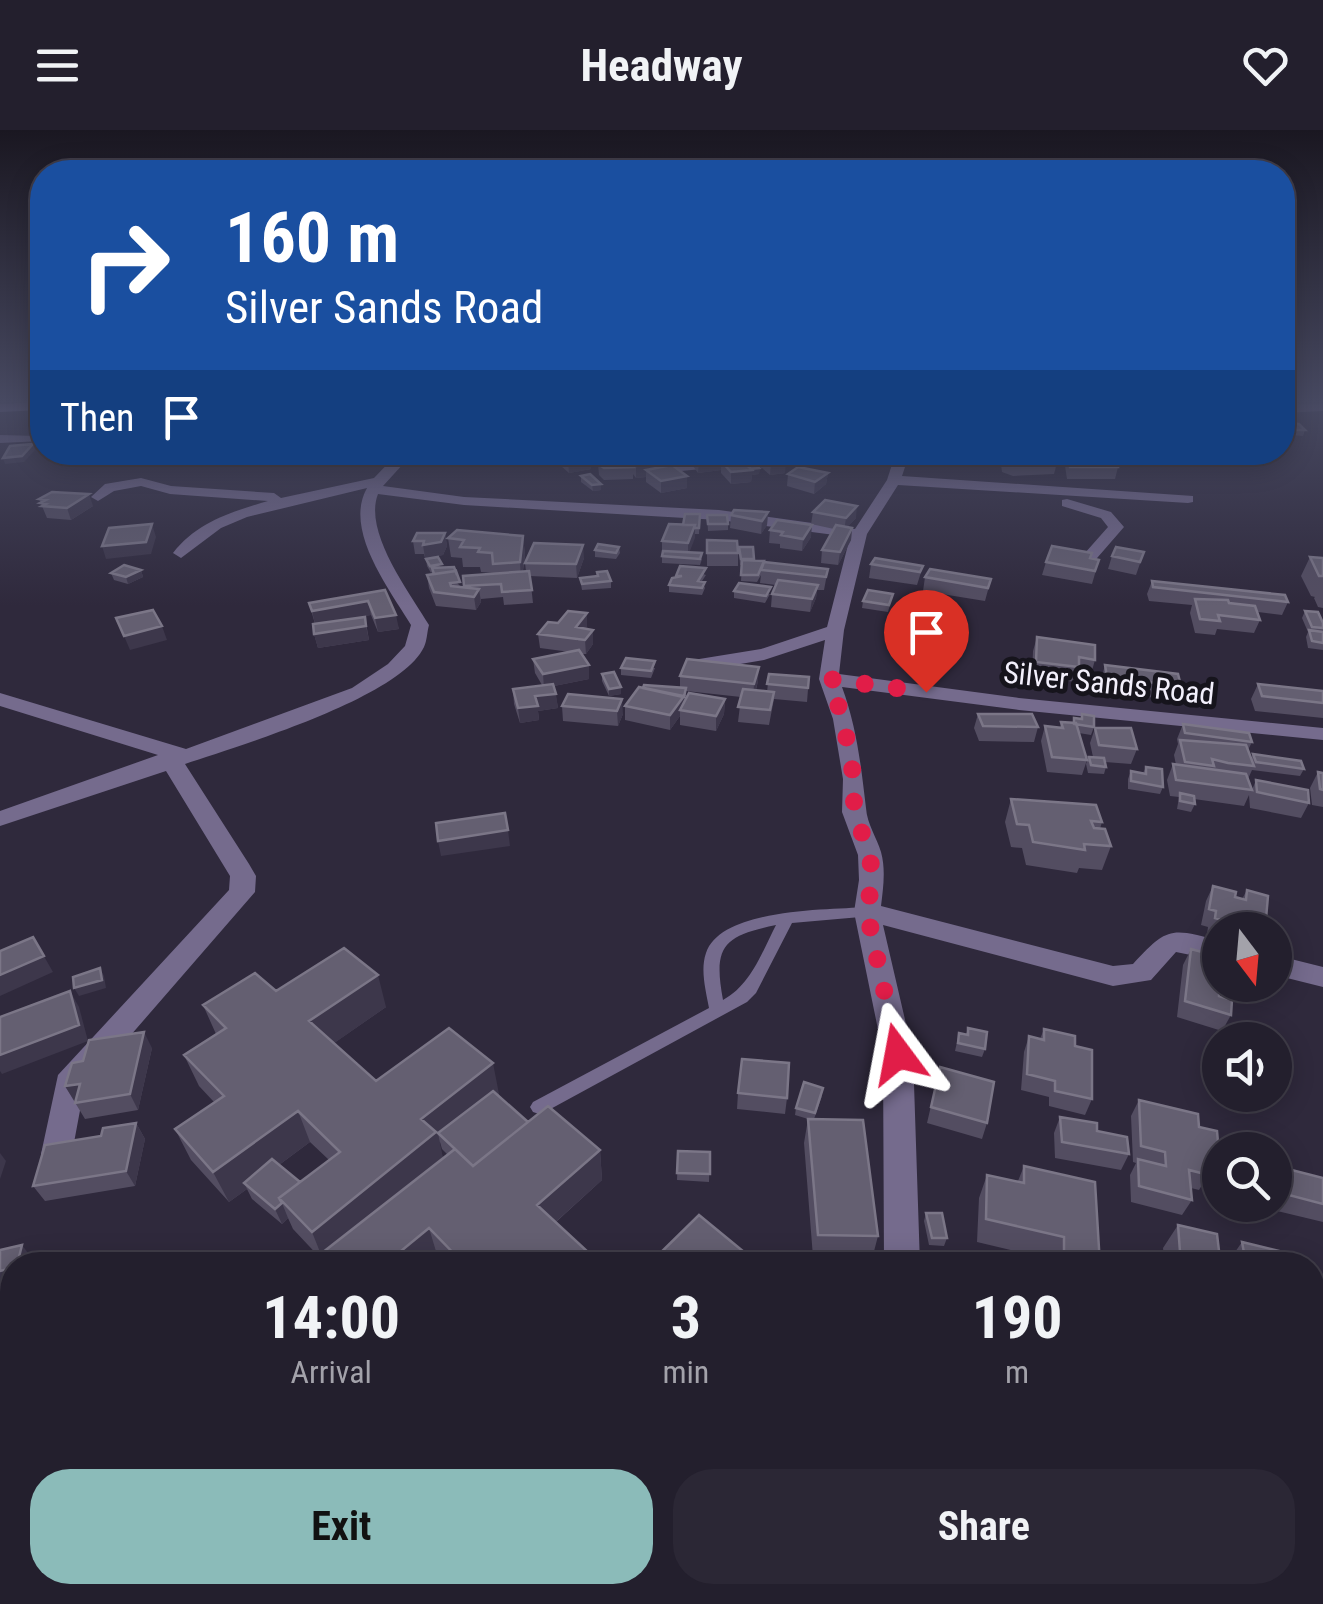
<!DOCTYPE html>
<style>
:root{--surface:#231f2d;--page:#2b2735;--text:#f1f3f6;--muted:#a3a2aa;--line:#403d49;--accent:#8bbbb9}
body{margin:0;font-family:"Roboto Condensed",sans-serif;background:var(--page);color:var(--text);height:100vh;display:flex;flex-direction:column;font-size:38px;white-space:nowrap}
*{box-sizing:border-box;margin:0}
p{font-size:32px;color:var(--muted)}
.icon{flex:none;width:55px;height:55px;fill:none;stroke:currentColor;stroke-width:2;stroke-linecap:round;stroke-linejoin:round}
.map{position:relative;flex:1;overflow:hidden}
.sheet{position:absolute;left:0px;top:1122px;width:1325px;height:352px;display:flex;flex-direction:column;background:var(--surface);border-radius:40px 40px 0 0;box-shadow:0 5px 25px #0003,0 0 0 2px var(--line)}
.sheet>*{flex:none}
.top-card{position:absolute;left:30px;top:30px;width:1265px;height:305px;border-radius:40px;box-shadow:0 5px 25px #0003,0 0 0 2px var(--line);background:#1a4fa0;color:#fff;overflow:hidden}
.needle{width:65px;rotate:164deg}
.controls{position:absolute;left:1202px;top:782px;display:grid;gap:20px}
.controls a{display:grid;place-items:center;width:90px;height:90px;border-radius:50%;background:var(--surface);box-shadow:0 5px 25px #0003,0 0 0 2px var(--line);font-size:50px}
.pin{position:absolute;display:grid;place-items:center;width:85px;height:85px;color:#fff;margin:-102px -42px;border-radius:50% 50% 50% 0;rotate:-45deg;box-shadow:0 0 10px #0007}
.pin .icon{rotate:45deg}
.me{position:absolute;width:110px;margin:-55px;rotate:347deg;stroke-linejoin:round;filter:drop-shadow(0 0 8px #0008)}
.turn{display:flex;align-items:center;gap:35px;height:210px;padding:0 30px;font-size:45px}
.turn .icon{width:130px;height:130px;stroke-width:2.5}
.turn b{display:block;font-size:70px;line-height:85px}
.then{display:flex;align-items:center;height:95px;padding:0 30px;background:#0003;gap:20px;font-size:38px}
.eta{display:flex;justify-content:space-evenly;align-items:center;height:170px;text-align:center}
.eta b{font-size:60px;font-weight:700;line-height:70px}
.cta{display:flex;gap:20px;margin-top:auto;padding:20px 30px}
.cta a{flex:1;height:115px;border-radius:40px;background:var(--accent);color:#111;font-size:40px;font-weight:700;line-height:115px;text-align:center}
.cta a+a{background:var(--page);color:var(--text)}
header{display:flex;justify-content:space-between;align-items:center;height:130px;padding:0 30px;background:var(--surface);font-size:45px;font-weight:700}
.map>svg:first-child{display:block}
</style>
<header><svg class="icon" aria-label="menu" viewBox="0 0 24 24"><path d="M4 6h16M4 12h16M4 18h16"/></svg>Headway<svg class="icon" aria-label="heart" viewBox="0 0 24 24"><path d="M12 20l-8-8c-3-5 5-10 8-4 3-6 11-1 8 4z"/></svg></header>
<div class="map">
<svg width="1323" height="1474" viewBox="0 0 1323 1474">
<rect width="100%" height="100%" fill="#2f293c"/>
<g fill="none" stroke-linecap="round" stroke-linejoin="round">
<!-- lane -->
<path fill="#756b8d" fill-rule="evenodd" d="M867,777L874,782L872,786L792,793L756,863L747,872L545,982L539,984L533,982L530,977L533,972L709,878C706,861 700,840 706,823C721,778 827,780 867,777ZM776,795C762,822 751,855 723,870C713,816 723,806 776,795Z"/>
<!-- street -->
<path fill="#756b8d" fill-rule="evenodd" d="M1323,273V281L1282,283V275Z
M0,305L37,306L42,311L0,313Z
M399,322H414L383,356L464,367L719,380L855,399L887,350L896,322H910L902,346L1193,366V372L1188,373L898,355L867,404L844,500L839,544L1019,568L1323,598V610L1019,580L842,557C857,598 861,636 866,678C867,694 877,708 881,722C886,740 883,759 881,776L1113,836L1133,834C1168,796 1171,798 1220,811V831L1176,822L1151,850L1113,856L883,795L913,924L920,1135H884L883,924L854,782L859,750L858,725L842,682L843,649L833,589L819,549L825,510L764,530L693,542L683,536L693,530L761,519L827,497L850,407L719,390L464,375L378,364C363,402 410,463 429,495C427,502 427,511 424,517C400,568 238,616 185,634L249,734L256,746L255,762L84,959L70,1034L58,1038L46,1034L41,1024L58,945L229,760L230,746L166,641L0,696V681L158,625L0,576V563L186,619L352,558L388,534L405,516L411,495C390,460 343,400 367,358L247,387L221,398L181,428L173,423C197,392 231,382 268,371L170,364L141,356L114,361L98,371L91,367L105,354L141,348L171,356L274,363L281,368L374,348Z
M657,322H671L681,333L790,322L803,326L796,330L681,341L670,339Z
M1067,369L1111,382L1124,397L1091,435L1077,432L1108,397L1101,388L1062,376V370Z
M1275,825L1323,837V857L1275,845Z
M1312,1378L1323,1381V1425L1312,1422Z
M877,1462H923V1474H877Z"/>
<!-- secondary -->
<path fill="#9e8dc3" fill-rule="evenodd" d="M42,272V280L0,282V274Z"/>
</g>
<!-- wall -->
<path fill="#534d61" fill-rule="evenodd" d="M1286,293L1305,300L1303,306L1292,305L1284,299Z
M84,322L196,325L173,336L85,337L81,326Z
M552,322H597V324L588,325L591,328V339L569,343L552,328Z
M659,322L662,337L687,358L661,363L646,352V347L636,348L633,344V349L604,350L599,345L598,334L621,327V323Z
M700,322H777L785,343L770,345L762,338L759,339V344L752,345L751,352L731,354L721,343V340L698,343L693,336V324Z
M807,322H828L826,325H823L819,333L805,331Z
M979,322H996L995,330L979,329Z
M1198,322H1222L1221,327H1205Z
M1004,323L1057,333L1054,344L1013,346L1002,342L1001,334Z
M1068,325L1118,337L1115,349H1067L1065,336Z
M828,343L826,354L814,364L787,356L788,344Z
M581,346L601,354V360L593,361L581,352Z
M39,369L93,376L71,390L47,388Z
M768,382L767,395L761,404L730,398L731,385Z
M813,382L856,388L847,397L852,398L851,410L838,435L821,433L822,420L834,399L811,394Z
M700,384L699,404H695L689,422L702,429L700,435L662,433V411Z
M707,385L728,394V400L708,401Z
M770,400L811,407L802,421L780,418V414L769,413Z
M445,403L447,416L443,425L425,428L424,424H415L413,411Z
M523,406L525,425L523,441H526L525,433L584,428L577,448L530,446L533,473L504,475L503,467L481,469V472L476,480L436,476L429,458L427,445L433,444L432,442L431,443L427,436L426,429L443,438L461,457H464L494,443L481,442L480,437H463L462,428L451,427L448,408Z
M707,410L738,423V436H707Z
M619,417L620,423L616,429L595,427V420Z
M739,417H753L754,431L828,439L824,460H817L816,468L810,482L771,477L772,464L776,455L760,453L761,445L757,452L741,451L742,435H740Z
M1144,422L1136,445L1108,439L1112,426Z
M1310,427L1323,428V478L1318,477L1314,468L1315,467L1311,466L1301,446Z
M1090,428L1099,430L1092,454L1042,445L1046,432Z
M871,434L923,436L917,455L869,448Z
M680,436L706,445L702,451L705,458L702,465L669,462V455L676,447Z
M141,440L143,447L128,454L114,450L111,443Z
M597,442L611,451V458L582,460L580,448L597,446Z
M925,447L991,449L985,471L923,461Z
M1152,451L1288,472L1282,485L1258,482L1260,490L1254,503L1217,499L1215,505L1195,503L1190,483L1192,475L1149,471L1147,464Z
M385,460L399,499L378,502L371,485L338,490L365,487L369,510L318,518L314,504L315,494L309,473Z
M734,461L770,464L765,473L734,468Z
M893,464L888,482L862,478L863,471Z
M1305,481L1323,493V520L1308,518L1306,507L1308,502L1302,488Z
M587,483L586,499L593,500V514L586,524H581L589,549L554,556L558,578L538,581L539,590L520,593L514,574L513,559L542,555L535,543L533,529L570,522L540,518L538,504L558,493Z
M1037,507L1095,530L1091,544L1078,542L1075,552L1032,546L1033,521Z
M1105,535L1181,556L1175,570L1102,562L1101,550Z
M621,538H655L651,548L621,545Z
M602,544L621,557V564L609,566L602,551Z
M769,544L809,547L807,572L774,569L769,595L738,592L741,567L686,561L684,573L725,569L724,584L716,601L680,595V586L670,600L625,590V576L680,558V546L758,551L756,560L767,562Z
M1258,554L1323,561V588L1255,581L1251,569Z
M568,564L623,584L618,596L563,591L562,576Z
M978,584L1038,597L1034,612L979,611L974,598Z
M1082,584L1094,597L1091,605L1079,603L1087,630L1082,645L1047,642L1041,611L1045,596L1060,598L1061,592L1073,593L1074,588L1081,589Z
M1183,594L1252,612L1248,620L1251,629L1253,624L1304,639L1300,646L1252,640L1248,649L1252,660L1256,650L1309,673L1301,688L1250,678L1249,665L1244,676L1194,669L1195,674L1191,682L1177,679L1179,667L1170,666L1167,650L1173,634L1176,635L1174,625L1178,614L1177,609Z
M1095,598L1137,619L1131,634L1105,632L1106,637L1104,644L1088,643L1086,634L1089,627H1093L1090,613Z
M1146,637L1163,657L1160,664L1128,659V649L1131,641L1143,643Z
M1318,642L1323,643V677L1312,675L1310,658Z
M1011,669L1102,692L1100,699L1111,716L1102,740L1079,738L1077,743L1026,735L1022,718L1011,717L1005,692Z
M1213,756L1242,769L1247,760L1265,800H1220V807L1207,804L1208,797L1201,795L1206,771Z
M1191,819L1231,885L1222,901L1177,887L1183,835Z
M276,861L386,877L334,913L376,951L499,964L498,965L528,992L600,1020L602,1050L556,1092L602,1135H444L438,1128L430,1135H327L326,1131L324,1132L293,1099L288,1088L282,1094L252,1069L247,1059L229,1072L191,1030L175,999L214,972L199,956L184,925L216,904L203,875ZM310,1012L329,1030L300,1052L279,1035ZM440,1012L442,1019L448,1025L443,1029L439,1013Z
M968,898L985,919L982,927L955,921L959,903L966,904Z
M1044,899L1075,916L1092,969L1085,985L1049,976V967L1021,960L1024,922L1029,906L1040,909Z
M152,918L138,980L85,989L65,956Z
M940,937L987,993L982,1009L927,993Z
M738,963L787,968L785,984L737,979Z
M822,966L814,989L878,1106L872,1129L813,1127L804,1013L808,989L795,985L796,978Z
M1139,970L1199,997L1220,1023V1038L1212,1051L1205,1050L1199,1060L1191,1058L1192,1070L1182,1085L1131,1072L1130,1045L1136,1033L1133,1032L1131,986Z
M1060,987L1097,1001L1129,1024L1121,1040L1055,1028L1054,1003Z
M136,993L145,1009L135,1056L45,1071L33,1056L101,1006Z
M678,1021L710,1022L709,1052L677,1050Z
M1024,1036L1100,1135H1053V1130L977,1112L979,1068L987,1045L1018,1051Z
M1280,1037L1323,1048V1092L1273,1080V1075H1275V1045Z
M926,1083L947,1108L944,1116L929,1115L924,1091Z
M1178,1095L1219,1121L1233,1125L1242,1112L1297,1135H1165L1163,1118Z
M12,1274V1332L0,1333V1275Z
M982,1462H1072L1073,1474H982Z
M1190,1462H1294L1295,1474H1190Z"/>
<!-- shaded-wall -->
<path fill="#3d374b" d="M33,314L35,320L24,332L5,334L3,328Z
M173,322H195L196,325L173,336L170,324Z
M651,322H659V332L662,331V343L646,340V347L636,348V336L631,330V325Z
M672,322H694L672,326Z
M739,322H756V329L721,331V340L698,343L699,331L739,327Z
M591,328V339L569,343L568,331Z
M786,332L785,343L770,345L771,334Z
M762,333L759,344L752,345L751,352L731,354V342Z
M828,343L826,354L814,364L815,352Z
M687,346V358L661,363V351Z
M601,354V360L593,361L592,355Z
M89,364L93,376L71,390L67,378Z
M857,376L856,388L844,401L846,388Z
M768,382L767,395L761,404L762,391Z
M152,394L156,407L151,424L106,429L102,416Z
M695,395V408L688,426V413Z
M812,395L811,407L802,421L803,409Z
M852,398L851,410L838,435L840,422Z
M445,403L447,416L443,425L425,428L423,415Z
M523,406L525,425L521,452L520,432Z
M583,415L584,428L577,448L576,434Z
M141,440L143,447L128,454L126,447Z
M818,455L816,468L810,482L812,469Z
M479,459L481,472L476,480L474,467Z
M368,471L371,485L315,494L312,481Z
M587,483V497L577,511L576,497Z
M396,485L399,499L378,502L375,488Z
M162,496L167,510L130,520L124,506Z
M366,496L369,510L318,518L314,504Z
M593,500V514L586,524L585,510Z
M589,535V549L544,558L543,544Z
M759,537L758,551L753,569L754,554Z
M621,557V564L609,566V559Z
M686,558V566L680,580V586L670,600V585Z
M556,564L558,578L538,581L539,590L520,593L518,578L535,566Z
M622,569L623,584L618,596L617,581Z
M725,569L724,584L716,601V586Z
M508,700L510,716L441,726L438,711Z
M33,807L53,842L0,866V845Z
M100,838L104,846L106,858L79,866L74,858Z
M378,845L386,877L320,923L309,891Z
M70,861L79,877L88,911L2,944L0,941V925Z
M144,902L152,918L138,980L130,964Z
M493,933L499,964L444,1009L438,1003L444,1033L322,1123L326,1131L324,1132L312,1102L421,989Z
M80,954L75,972L65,956Z
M298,981L310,1012L249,1057L244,1053L247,1059L229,1072L213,1042Z
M136,993L145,1009L135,1056L126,1041Z
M600,1020L602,1050L541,1105L537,1075Z
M0,1023L6,1031L0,1049Z
M282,1073L288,1088L282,1094L275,1079Z
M429,1098L438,1128L430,1135H384Z
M22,1115L28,1123L25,1135H17Z
M12,1138V1147L0,1150V1141Z
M358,1462H362L365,1474H361Z"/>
<!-- building -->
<path fill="#645f71" stroke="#7b7687" stroke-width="2.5" d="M1286,293L1299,294L1305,300H1294Z
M33,314L22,326L3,328L10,316Z
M84,322H173L170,324L81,326Z
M558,322H585L591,328L568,331Z
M713,322H736L740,327L699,331L693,324Z
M758,322H777L786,332L771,334Z
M807,322H822L819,327L805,325Z
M1004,323L1055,327L1057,333L1015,334L1005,331Z
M1115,323L1118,337H1070L1068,325Z
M656,325L662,331L655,334L636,336L629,328Z
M755,326L762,333L755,334L759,338L751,339L740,329V328Z
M621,327L633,337L604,338L598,334Z
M741,329L752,340L731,342L721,331Z
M672,335L687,346L661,351L646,340Z
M798,337L828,343L815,352L788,344Z
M590,344L601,354L592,355L581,346Z
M52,362L89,364L67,378L42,376L46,374L40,373L46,370L39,369Z
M825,370L857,376L846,388L813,382Z
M734,380L768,382L762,391L731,385Z
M685,384H700L699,398H694L695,395H683Z
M707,385H727L728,394H708Z
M777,390L812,395L803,409L781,405L783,402L770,400Z
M152,394L146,412L102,416L109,398Z
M669,394L695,395L688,413L662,411Z
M836,395L852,398L840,422L822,420Z
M457,400L523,406L520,432L493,434L492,423L478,422L480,418L460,417L464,410L448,408Z
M417,403H445L441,412L423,415L424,411H413Z
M707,410L737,411L738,423H707Z
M534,413L583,415L576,434L525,433Z
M598,414L619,417L616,423L595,420Z
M1052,416L1092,423L1090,428L1099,430L1095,441L1046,432Z
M739,417H753L754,429H741Z
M1116,417L1144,422L1140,432L1112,426Z
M663,421L702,423L700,429L662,426Z
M438,427L442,434L430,436L426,429Z
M1310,427L1323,428V446H1319Z
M875,428L923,436L920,442L871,434Z
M742,430L764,431L758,445H741Z
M764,432L828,439L826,447L761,440Z
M124,435L141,440L126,447L111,443Z
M680,436L706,438L698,451L705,452L702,458L669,455L672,448L682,446H676Z
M454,437L457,445L456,441L434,444L432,438Z
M930,439L991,449L988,458L925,447Z
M456,441L460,452L450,453L451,456L479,459L474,467L434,462L427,445Z
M529,441L532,460L502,462L501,454L464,456L463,446Z
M607,441L611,451L582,454L580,448L598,446L597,442Z
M778,450L818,455L812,469L772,464Z
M1152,451L1285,465L1288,472L1153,457Z
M739,453L771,457L766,466L734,461Z
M385,460L396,485L375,488L368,471L312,481L309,473Z
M868,460L893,464L889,475L863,471Z
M1195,469L1228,470L1229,473L1255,476L1260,490L1218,485L1220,491L1200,489Z
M153,480L162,496L124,506L116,488Z
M568,481L587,483L576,497L593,500L585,510L538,504L548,492L558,493Z
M1305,481L1318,482L1323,493V498L1312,497Z
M365,487L366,496L314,504L313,494Z
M1309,500L1323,502V513L1312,511Z
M1037,507L1095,515V530L1079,527V537L1036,532Z
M579,520L589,535L543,544L533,529Z
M626,528L655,531L651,541L621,538Z
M687,529L759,537L754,554L680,546Z
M1105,535L1178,544L1181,556L1107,547Z
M614,542L621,557L609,559L602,544Z
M769,544L809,547L808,558L767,554Z
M553,554L556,564L535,566L538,576L518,578L513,559Z
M1258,554L1323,561V573L1262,566Z
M644,555L686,558L684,567H683L643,558Z
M639,557L684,566L670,585L625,576Z
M743,559L774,562L770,580L738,577Z
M689,563L725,569L716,586L680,580Z
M568,564L622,569L617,581L562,576Z
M978,584H1032L1038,597L983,596Z
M1082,584L1094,586V597L1074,594V588L1082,589Z
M1061,592L1076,593L1087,630L1052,627L1045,596L1063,598Z
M1183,594L1249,603L1252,612L1185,603Z
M1095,598H1131L1137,619L1099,615Z
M1180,610L1246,615L1254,636L1228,633L1212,629L1214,636L1185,632Z
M1253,624L1301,631L1304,639L1256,632Z
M1089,627L1104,628L1106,637L1091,635Z
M1173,634L1246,644L1252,660L1176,650Z
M1146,637L1162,639L1163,657L1131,651V641L1146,644Z
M1318,642L1323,643V660L1320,659Z
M1256,650L1308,660L1309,673L1257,662Z
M1180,663L1194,666L1195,674L1180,671Z
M1011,669L1096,675L1102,692L1091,691L1094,698L1105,699L1111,716L1084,714L1085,720L1033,712L1029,695L1017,694Z
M505,683L508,700L438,711L436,693Z
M1213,756L1236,762L1235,767L1246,770L1247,760L1268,766L1265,800H1257L1215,788L1216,781L1209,779Z
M33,807L44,826L0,845V821Z
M344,818L378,845L309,891L376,951L449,898L493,933L421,989L436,1002L312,1102L279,1068L340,1022L298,981L213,1042L175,999L224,966L184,925L226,898L203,875L255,843L276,861Z
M1191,819L1220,827L1219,866L1232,870L1231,885L1185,871Z
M100,838L102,850L74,858L73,847Z
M70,861L79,895L0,925V887Z
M968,898L987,902L985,919L958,913L959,903L968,905Z
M1044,899L1075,906V916L1092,920V969L1055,961V951L1027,944L1029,906L1044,910Z
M144,902L130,964L75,973L80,954L65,956L72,933L83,931L89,910Z
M742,929L789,933L787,968L738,963Z
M940,937L994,952L987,993L931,977Z
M804,952L823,958L815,983L796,978Z
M493,961L528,992L473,1036L438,1003Z
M1139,970L1198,984L1199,997L1217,1001L1220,1035L1207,1032L1209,1045L1189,1040L1192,1070L1139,1056L1138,1029L1166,1036L1165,1022L1141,1016Z
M548,976L600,1020L537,1075L602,1135H465L429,1098L384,1135H333L322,1123L455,1019L473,1036Z
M1060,987L1097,993V1001L1127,1007L1129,1024L1062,1012Z
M808,989L863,990L878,1106L818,1105Z
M136,993L126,1041L33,1056L45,1015L101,1006L103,998Z
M678,1021L710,1022V1044L677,1043Z
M272,1029L300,1052L279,1068L282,1073L275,1079L244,1053Z
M1024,1036L1095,1052L1100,1135L1064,1126V1107L986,1089L987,1045L1024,1053Z
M1280,1037L1323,1048V1074L1285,1064Z
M926,1083H942L947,1108H932Z
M699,1085L750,1127L743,1135H648Z
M1178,1095L1217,1104L1219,1121L1245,1128L1242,1112L1296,1125L1297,1135H1181Z
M22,1115L17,1135H12V1138L0,1141V1120Z
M12,1274V1317L0,1318V1275Z
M287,1462H358L361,1474H279L278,1467Z
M605,1462H608L634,1474H601Z
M994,1462H1072L1073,1474H995Z
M1210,1462H1294L1295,1474H1210Z"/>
<!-- sky -->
<linearGradient id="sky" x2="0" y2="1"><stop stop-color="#1a1721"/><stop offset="0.57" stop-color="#474961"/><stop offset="1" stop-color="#474961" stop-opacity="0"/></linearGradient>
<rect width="1323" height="476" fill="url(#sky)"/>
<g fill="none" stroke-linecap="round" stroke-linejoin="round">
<!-- route -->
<path stroke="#e11d48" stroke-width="18" stroke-dasharray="0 32.4" d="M898,924L867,782L872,750L870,724L854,682V649L843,589L829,549L926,562"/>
</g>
<g text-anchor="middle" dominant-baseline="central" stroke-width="10" stroke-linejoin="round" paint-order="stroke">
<!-- street labels -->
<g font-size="30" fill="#f3f0fc" stroke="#16141c">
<text transform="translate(1109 553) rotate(6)">Silver Sands Road</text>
</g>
</g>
</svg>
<div class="controls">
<a><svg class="needle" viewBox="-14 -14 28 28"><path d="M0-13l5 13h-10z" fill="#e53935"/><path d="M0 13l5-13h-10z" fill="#a3a2aa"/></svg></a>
<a><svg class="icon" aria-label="sound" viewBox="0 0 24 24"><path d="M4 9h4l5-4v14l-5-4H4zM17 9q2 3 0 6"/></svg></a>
<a><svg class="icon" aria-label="search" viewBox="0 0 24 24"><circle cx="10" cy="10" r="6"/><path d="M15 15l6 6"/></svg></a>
</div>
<div class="pin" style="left:926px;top:562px;background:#d93025"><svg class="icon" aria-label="arrive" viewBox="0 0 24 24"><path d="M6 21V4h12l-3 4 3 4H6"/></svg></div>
<svg class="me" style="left:898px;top:924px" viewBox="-20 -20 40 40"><path d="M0-17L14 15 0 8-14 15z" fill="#e11d48" stroke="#fff" stroke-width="4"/></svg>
<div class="top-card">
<div class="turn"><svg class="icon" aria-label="right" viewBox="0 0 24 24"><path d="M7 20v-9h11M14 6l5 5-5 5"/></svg><div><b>160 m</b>Silver Sands Road</div></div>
<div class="then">Then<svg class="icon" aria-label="arrive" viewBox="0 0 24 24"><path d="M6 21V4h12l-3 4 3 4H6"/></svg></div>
</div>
<section class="sheet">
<div class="eta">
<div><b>14:00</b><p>Arrival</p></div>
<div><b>3</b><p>min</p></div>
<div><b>190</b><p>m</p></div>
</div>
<div class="cta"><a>Exit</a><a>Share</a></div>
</section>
</div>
